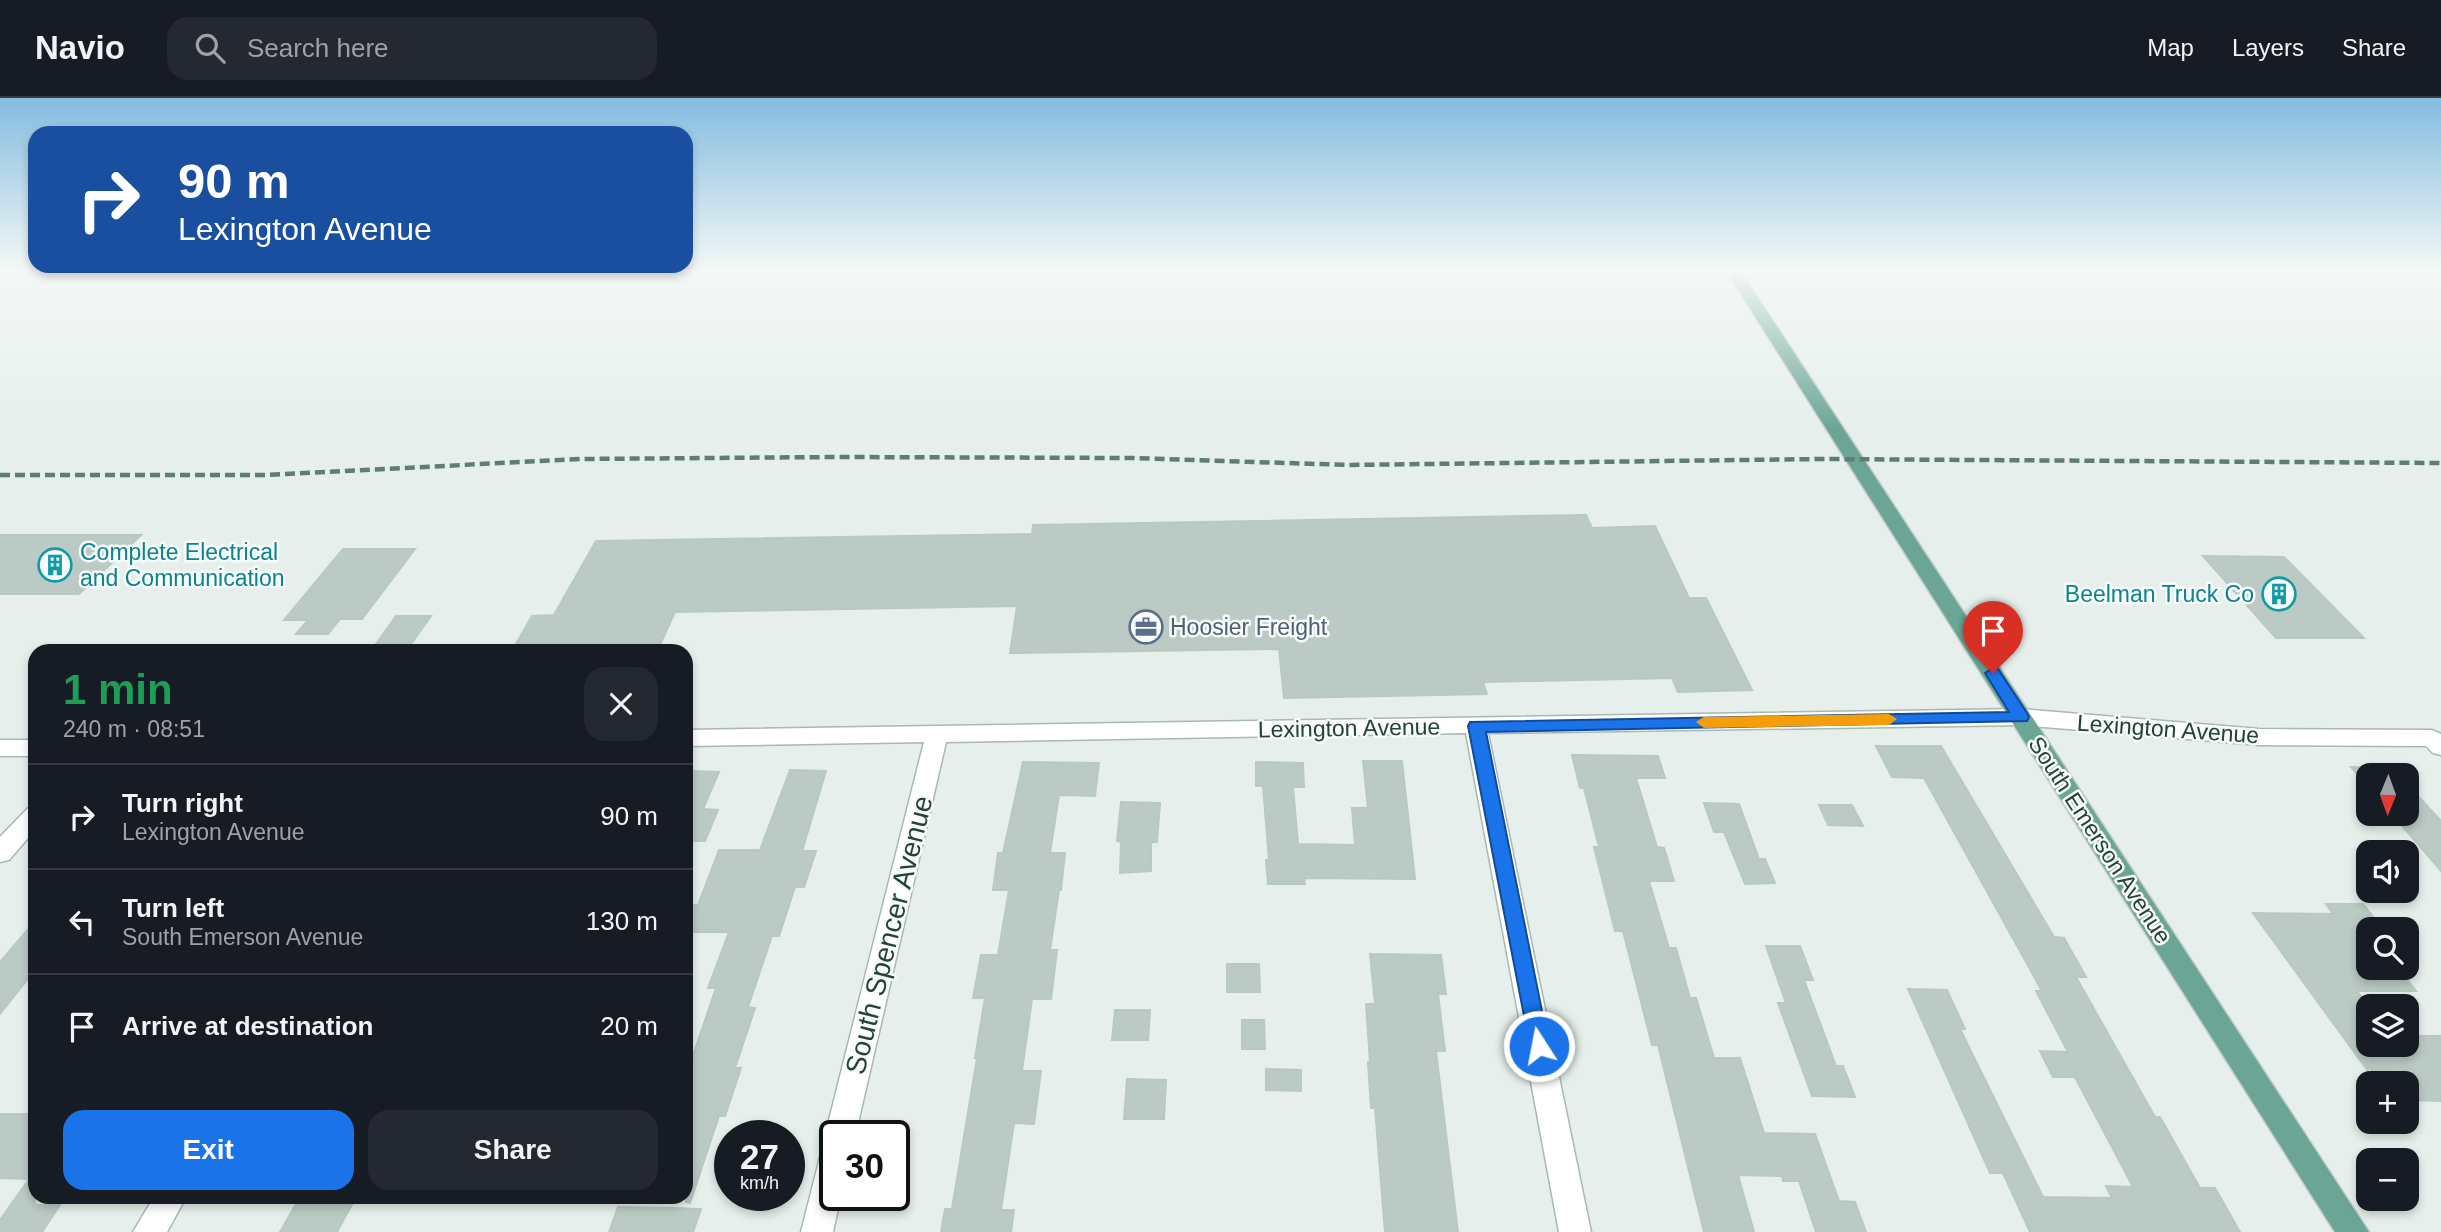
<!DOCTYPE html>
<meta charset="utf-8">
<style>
:root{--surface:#171b24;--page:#242831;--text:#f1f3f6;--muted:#9ea1a6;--line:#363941;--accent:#1a73e8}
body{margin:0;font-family:Arial,sans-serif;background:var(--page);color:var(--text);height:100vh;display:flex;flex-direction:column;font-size:26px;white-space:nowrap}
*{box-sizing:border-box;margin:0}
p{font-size:23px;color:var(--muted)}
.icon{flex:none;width:38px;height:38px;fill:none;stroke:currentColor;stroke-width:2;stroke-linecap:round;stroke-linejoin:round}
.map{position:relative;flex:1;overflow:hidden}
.panel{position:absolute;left:28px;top:546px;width:665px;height:560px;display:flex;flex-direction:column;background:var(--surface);border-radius:21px;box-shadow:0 4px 10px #0003}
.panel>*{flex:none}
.top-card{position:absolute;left:28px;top:28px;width:665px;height:147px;border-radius:21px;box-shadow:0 4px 10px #0003;background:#1a4fa0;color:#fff;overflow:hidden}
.needle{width:46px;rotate:181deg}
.tools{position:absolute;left:2356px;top:665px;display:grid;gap:14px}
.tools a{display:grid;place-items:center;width:63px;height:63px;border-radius:14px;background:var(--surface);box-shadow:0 4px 10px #0003;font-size:35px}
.speed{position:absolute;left:714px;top:1022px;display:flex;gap:14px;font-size:35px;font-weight:700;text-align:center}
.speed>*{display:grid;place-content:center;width:91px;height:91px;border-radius:50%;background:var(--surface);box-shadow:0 4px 10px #0003;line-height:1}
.speed small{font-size:18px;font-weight:400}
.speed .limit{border:4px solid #111;border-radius:10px;background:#fff;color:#111}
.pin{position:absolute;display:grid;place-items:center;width:60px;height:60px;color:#fff;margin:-72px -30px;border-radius:50% 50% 50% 0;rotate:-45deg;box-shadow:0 0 7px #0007}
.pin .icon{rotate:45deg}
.me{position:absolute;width:77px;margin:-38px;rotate:349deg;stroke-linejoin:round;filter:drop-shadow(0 0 5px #0008)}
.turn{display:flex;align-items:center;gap:24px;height:147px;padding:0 35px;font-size:32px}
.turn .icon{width:91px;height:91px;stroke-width:2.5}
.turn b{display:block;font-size:49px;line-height:60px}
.round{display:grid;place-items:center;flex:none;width:74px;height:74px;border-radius:21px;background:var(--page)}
.overview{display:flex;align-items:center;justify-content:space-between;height:119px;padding:0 35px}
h1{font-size:42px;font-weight:800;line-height:52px;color:#1e9e55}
.action{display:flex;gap:14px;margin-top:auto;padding:14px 35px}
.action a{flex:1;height:80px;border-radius:21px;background:var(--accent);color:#fff;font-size:28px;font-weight:800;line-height:80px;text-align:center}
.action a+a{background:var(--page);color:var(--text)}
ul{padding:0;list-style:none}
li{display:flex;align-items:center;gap:21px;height:105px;padding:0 35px;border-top:2px solid var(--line)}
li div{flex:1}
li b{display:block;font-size:26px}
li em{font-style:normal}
header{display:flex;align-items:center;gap:42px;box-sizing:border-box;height:98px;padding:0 35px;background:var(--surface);border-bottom:2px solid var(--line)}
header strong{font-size:33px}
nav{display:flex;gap:38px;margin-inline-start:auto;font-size:24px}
.search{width:490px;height:63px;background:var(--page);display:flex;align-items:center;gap:18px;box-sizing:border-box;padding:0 24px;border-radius:21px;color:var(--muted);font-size:26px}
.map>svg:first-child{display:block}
</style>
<header>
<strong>Navio</strong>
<div class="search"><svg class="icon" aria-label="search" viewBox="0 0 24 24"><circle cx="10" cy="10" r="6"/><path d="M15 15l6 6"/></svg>Search here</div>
<nav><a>Map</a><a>Layers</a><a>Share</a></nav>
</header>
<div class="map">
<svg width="2441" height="1134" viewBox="0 0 2441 1134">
<rect width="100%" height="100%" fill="#e6efeb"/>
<!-- building -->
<path fill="#bbcac4" stroke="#b8c9c2" stroke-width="2" d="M1586,417L1592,430L1655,428L1689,500H1706L1752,592L1678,594L1672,580L1483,584L1487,596L1284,600L1279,551L1010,555L1017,508L675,514L657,553H512L532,518L554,517L596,443L1032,436L1033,427Z
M0,437H141L79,496H0Z
M343,451H415L362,521H340L328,536H296L308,522H284Z
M2203,458L2284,459L2364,540H2276Z
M396,518H431L406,553H371Z
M1876,648H1941L2054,839L2064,840L2086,879H2076L2155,1019H2160L2200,1090H2215L2240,1134H2030L2003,1075H1990L1908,891L1947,892L1965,931H1960L2043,1099L2112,1100L2106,1088L2133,1089L2075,979H2053L2040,953L2068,954L2036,893H2042L1924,680L1892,679Z
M1572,657L1658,658L1665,680H1636L1657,749L1664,750L1674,783H1649L1669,850H1676L1690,900H1696L1714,960H1740L1764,1035L1815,1036L1839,1103L1855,1104L1866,1134H1816L1799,1083H1783L1782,1078L1738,1077L1754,1134H1704L1658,947H1652L1623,833H1615L1594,749H1599L1584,690H1580Z
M1363,663H1402L1415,781L1304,780L1305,786H1268L1266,762H1269L1263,688H1256V664L1303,665L1304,689H1293L1298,746L1355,747L1352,710H1368Z
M1023,664L1099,665L1095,698L1059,697L1050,755H1065L1061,792H1059L1050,852H1057L1051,901H1032L1022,973H1041L1034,1026L1014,1025L1001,1112H1014L1011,1134H941L945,1111H952L977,960H975L985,900H973L981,857H998L1009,792H993L998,755H1003Z
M2351,669L2393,670L2400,677H2368V688Z
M790,672L826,673L802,753H816L804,789H795L779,838H772L748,909L755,910L735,970H741L725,1018H719L690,1105L686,1104V978L716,890H708L729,834H686V807H698L719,752H760Z
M691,673L719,674L703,711L718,712L705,743H690L686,752V685Z
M2406,685L2441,723V773L2392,716H2406Z
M1121,704L1160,705L1157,744H1151V773L1120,775L1121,744L1117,743Z
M1704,705L1739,706L1759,761H1765L1775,785L1745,786L1724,734H1714Z
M1819,707H1852L1863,728L1828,727Z
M2326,806H2363L2383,831H2368V870H2398L2416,893H2357L2369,908L2368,947H2406V938H2441V1003L2406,1002V985H2381L2368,967V973L2253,815L2333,816Z
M35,823V872L0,916V864Z
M1766,848H1800L1813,882H1804L1836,968H1843L1855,999L1812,998L1778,905H1786Z
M1370,856L1441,857L1446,896H1438L1445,953H1436L1458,1134H1385L1375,1010H1371L1368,964H1370L1366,906H1375Z
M1227,866H1259L1260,894H1227Z
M1115,912H1150L1148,942H1112Z
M1242,922H1264L1265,951H1242Z
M1266,971L1301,972V993L1266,992Z
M1127,981L1166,982L1164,1021H1124Z
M0,1016H35V1107H60L42,1134H0V1122L29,1081L0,1080Z
M300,1099H356L337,1134H280Z
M618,1109L675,1110L701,1111L693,1134H609Z"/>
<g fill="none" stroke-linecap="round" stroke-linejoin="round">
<defs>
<path id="street" d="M2021,611L2259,631L2432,632L2441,636V657L2433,655L2426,648L2259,647L2021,627L1488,635L1591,1134H1559L1466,635L946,644L855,1038H835V1097H841L833,1134H801L820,1059L824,1049L829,1047L825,1038L924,644L686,648V632Z
M0,642H35V658H0Z
M35,708V732L9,762L0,764V739L27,711Z
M154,1099H186L167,1134H133Z"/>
<path id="primary" d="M1727,174H1741L2369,1134H2335Z"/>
</defs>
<!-- street casing -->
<use href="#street" stroke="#a8b8b2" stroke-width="3"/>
<!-- primary casing -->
<use href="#primary" stroke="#c2cac8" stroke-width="3"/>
<!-- street -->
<use href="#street" fill="#fff" fill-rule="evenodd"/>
<!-- primary -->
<use href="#primary" fill="#6aa596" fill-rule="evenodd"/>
<!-- rail -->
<path stroke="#5f7d75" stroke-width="4.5" stroke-dasharray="10 5" stroke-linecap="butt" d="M0,377H266L580,361L836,359L1131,360L1349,367L1822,361L2441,365"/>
</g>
<!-- sky -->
<linearGradient id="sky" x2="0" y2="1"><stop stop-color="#84bce0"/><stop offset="0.52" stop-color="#f4f8f6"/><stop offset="1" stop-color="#f4f8f6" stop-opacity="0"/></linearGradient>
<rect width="2441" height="332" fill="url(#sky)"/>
<!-- route -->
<path fill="#1a73e8" stroke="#114b97" stroke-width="2" d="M1993,570L1998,571L2027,615L2029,619L2027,623L1486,634L1549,948L1546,954L1539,957L1531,954L1468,628L1470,624L2009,614L1985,575Z"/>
<!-- slow -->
<path fill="#f59e0b" d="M1889,616L1897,621L1889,627L1704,630L1696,624L1704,619Z"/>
<!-- icons -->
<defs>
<symbol id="building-ring" viewBox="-11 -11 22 22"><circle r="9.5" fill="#f7fbf9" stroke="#0f9aa8" stroke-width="1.5"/><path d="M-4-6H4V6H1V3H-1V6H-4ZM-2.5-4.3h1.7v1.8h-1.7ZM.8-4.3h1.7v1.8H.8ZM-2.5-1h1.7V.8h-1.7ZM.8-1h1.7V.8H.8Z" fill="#0f9aa8"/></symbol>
<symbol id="office-ring" viewBox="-11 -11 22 22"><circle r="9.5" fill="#f7fbf9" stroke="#5c6f8a" stroke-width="1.5"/><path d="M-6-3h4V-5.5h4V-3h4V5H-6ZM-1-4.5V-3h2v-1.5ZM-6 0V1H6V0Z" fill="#5c6f8a"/></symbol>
</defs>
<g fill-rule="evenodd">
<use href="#building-ring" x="36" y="448" width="38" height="38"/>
<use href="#building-ring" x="2260" y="477" width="38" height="38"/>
<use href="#office-ring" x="1127" y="510" width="38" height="38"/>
</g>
<g text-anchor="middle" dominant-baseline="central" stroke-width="5" stroke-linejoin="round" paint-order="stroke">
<!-- culture labels -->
<g font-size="23" fill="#0d838f" stroke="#f7fbf9" text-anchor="start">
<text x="80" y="454">Complete Electrical<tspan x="80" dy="26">and Communication</tspan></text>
<text x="2254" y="496" text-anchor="end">Beelman Truck Co</text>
</g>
<!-- service labels -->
<g font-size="23" fill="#4e5e75" stroke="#f7fbf9" text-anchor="start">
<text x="1170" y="529">Hoosier Freight</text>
</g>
<!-- street labels -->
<g font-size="23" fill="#24423a" stroke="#f7fbf9">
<text transform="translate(1349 630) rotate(-1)">Lexington Avenue</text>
<text transform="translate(2168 631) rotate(4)">Lexington Avenue</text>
<text transform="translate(2100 742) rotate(57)">South Emerson Avenue</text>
</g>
<!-- near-street labels -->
<g font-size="28" fill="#24423a" stroke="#f7fbf9">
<text transform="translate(889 837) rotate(-76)">South Spencer Avenue</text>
</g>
</g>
</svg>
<div class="tools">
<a><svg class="needle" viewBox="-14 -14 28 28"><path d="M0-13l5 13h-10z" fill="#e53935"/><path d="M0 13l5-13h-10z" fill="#9ea1a6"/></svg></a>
<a><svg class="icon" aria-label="sound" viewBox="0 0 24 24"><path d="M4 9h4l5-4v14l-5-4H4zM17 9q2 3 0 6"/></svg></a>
<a><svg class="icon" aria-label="search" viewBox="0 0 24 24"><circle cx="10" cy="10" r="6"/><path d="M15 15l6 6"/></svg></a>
<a><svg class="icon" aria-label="layers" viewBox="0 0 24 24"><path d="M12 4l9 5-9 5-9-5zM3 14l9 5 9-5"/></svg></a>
<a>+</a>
<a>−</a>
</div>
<div class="speed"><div>27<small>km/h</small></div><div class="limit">30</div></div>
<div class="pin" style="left:1993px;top:575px;background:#d93025"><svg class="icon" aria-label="arrive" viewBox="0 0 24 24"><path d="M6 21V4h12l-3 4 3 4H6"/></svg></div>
<svg class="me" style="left:1539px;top:948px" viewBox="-20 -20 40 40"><circle r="17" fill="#1a73e8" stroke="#fff" stroke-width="3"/><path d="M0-11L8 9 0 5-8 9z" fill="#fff"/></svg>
<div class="top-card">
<div class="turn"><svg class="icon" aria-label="right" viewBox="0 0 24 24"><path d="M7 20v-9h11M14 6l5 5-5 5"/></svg><div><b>90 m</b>Lexington Avenue</div></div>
</div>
<section class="panel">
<div class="overview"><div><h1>1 min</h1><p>240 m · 08:51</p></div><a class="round"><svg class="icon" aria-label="close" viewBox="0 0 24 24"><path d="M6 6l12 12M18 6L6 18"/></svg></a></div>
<ul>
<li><svg class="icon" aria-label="right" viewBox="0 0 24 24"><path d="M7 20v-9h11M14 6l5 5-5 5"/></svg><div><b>Turn right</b><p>Lexington Avenue</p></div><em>90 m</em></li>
<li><svg class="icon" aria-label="left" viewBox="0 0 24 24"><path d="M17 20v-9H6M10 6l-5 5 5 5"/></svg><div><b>Turn left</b><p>South Emerson Avenue</p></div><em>130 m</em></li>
<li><svg class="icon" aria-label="arrive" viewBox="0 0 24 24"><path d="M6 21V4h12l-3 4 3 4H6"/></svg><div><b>Arrive at destination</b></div><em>20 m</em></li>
</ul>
<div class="action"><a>Exit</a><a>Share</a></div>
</section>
</div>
